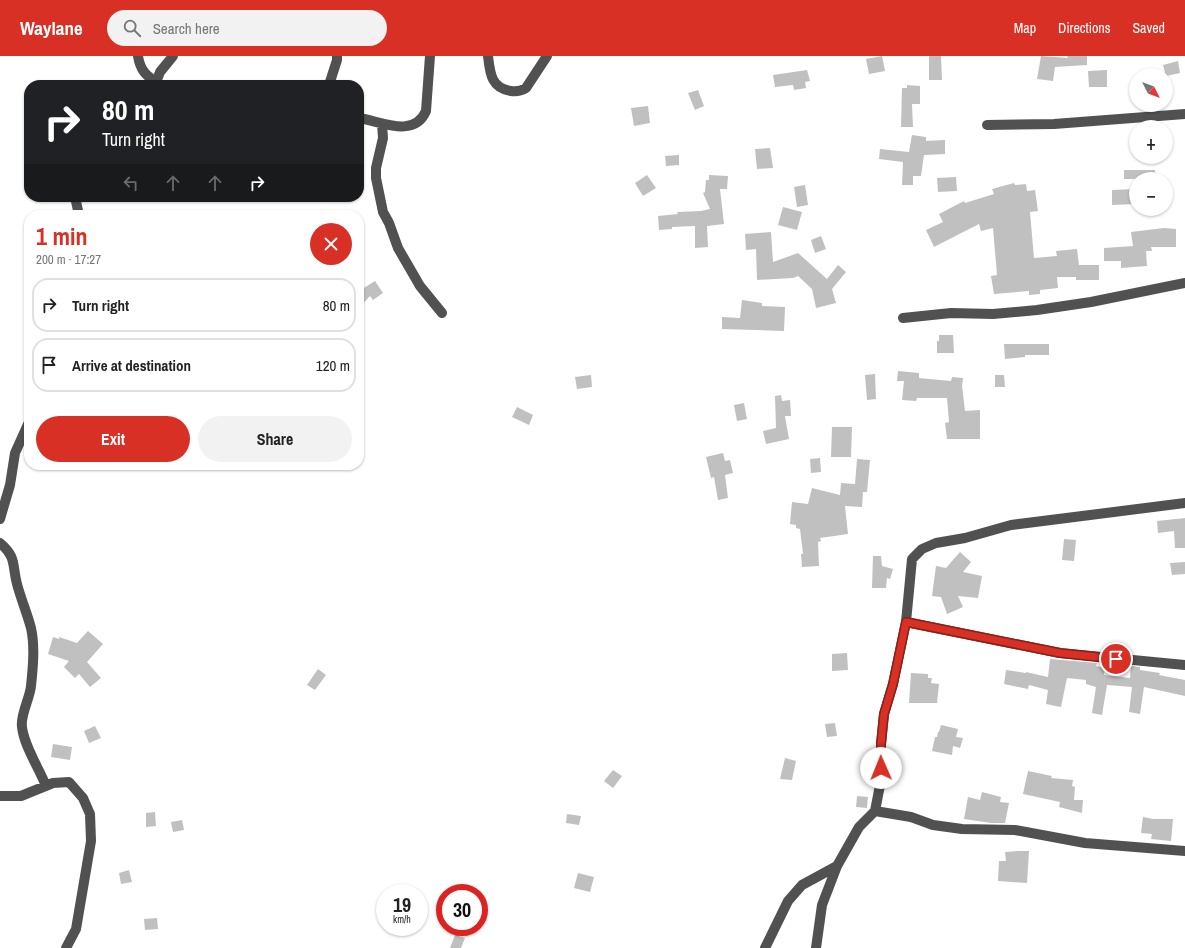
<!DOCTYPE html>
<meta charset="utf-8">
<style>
:root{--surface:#fff;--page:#f2f2f2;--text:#222;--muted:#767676;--line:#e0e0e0;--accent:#d93025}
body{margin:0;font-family:"Archivo Narrow",sans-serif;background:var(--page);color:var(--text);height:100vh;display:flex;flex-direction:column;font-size:15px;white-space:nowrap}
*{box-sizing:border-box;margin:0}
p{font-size:13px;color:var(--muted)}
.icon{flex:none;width:22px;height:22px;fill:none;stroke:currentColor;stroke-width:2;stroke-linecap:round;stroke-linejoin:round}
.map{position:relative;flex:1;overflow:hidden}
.drawer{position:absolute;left:24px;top:154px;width:340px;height:260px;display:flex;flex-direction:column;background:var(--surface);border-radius:16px;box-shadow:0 1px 3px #0004}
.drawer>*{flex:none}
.guide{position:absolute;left:24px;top:24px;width:340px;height:122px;border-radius:16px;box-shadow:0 1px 3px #0004;background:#202124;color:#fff;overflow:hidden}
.needle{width:26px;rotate:132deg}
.controls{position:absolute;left:1129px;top:12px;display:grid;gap:8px}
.controls a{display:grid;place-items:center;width:44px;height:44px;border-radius:50%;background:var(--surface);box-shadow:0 1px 3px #0004;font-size:20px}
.speed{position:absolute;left:376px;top:828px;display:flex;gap:8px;font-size:20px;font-weight:700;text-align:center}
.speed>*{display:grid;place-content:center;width:52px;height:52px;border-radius:50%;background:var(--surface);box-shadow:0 1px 3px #0004;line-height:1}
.speed small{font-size:10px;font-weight:400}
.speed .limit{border:6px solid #d22;background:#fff;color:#111}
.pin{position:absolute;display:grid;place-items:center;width:34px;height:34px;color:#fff;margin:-17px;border:2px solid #fff;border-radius:50%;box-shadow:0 1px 4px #0007}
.me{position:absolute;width:44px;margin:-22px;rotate:359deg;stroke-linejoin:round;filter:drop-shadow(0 0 3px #0008)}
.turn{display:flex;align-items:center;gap:14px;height:84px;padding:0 12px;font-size:18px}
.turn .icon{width:52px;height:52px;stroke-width:2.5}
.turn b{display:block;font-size:28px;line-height:34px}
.lanes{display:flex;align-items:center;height:38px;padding:0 12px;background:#0003;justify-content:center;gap:20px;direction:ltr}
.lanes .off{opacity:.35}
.round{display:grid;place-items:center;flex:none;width:42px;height:42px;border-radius:21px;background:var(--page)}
.summary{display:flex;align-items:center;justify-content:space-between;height:68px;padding:0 12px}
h1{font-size:24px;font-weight:700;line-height:30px;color:var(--accent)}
.primary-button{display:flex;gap:8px;margin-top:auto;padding:8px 12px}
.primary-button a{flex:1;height:46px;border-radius:24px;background:var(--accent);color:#fff;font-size:16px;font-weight:700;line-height:46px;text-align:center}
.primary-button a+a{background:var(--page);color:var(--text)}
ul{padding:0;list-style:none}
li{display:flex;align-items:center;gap:12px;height:54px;margin:0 8px 6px;padding:0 4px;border:2px solid var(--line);border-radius:16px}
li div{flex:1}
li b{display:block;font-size:15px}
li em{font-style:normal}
header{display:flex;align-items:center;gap:24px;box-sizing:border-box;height:56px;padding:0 20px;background:var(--accent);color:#fff}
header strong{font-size:19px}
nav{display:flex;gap:22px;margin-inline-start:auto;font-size:14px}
.search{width:280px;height:36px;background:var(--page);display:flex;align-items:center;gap:10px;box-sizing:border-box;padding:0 14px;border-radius:22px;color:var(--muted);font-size:15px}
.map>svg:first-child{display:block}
</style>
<header>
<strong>Waylane</strong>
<div class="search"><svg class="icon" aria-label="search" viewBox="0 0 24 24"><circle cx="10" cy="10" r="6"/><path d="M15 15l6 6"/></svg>Search here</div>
<nav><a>Map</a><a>Directions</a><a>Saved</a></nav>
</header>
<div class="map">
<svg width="1185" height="892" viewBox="0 0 1185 892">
<rect width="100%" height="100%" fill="#fff"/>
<!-- building -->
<path fill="#c0c0c0" d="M882,0L885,15L869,18L866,3Z
M929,0H941L942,24H929Z
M1041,0L1068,2L1067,0H1087V9L1055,11L1053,25L1037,23Z
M1178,5L1180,17L1166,20L1163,9Z
M807,14L810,25L805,26L806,32L794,34L793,29L775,31L773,19Z
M1107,14V31H1089L1088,15Z
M907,29L920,30V48H912L913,71H901L902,32H907Z
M698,34L704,50L695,54L688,37Z
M648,50L650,67L634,70L631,52Z
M912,79L926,81V85L945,84V98L924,99L921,120H913V129H902L903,106L879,103L880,93L909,96Z
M770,92L773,112L757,113L755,93Z
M679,99V109L666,110L665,100Z
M1124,114H1155V123H1124Z
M647,119L656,132L643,140L635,127Z
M709,119L728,120L727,133H720L724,168L707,170L708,191L695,192V170L672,171V173L659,174L658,160L678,158L677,156L701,155L710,153L703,137L705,136L706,124H709Z
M956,121L957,135L938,136L937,122Z
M1014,127L1015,129L1026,128L1027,135L1035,134L1038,155L1030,156L1034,202L1057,200L1056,195L1077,193L1079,209H1099V224H1076V221H1057L1058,232L1040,234V238L1029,239V235L994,238L991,220L997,219L993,172L981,175L979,168L934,191L926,174L943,166L939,158L964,145L965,147L994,138L992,133Z
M805,129L808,149L797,151L794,131Z
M1136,133V148L1112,149V134Z
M783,151L802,156L797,174L778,169Z
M1164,172L1176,173V191H1151L1152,195H1146L1147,210L1121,212V205H1104V192L1133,190L1131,176Z
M771,176L773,206L798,197L827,223L838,209L846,216L832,233L836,247L816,252L812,233L798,220L793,222L757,224L756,193L746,194L745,178Z
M821,180L826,193L815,197L811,184Z
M375,225L383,237L373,244L370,240L359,252V235Z
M742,244L762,247V250L785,251L784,275L722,273V261L740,262Z
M939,279H953L954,297H937V285H939Z
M1004,288H1049V299H1025V301L1005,303Z
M898,315L919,317V322L951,325L952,321L963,322L962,330L965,355L980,354V383H947L945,367L949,366L947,342H917L916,345L902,344L904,325H897Z
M875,318L876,343L867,344L865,319Z
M591,319L592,331L577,333L575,321Z
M995,319H1004L1005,331H995Z
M781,339L782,345L790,344L791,360H785L789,383L766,388L763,375L776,372L775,340Z
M744,347L747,363L737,365L734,349Z
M517,351L533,359L529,369L512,361Z
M832,371H852L851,401H831Z
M723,397L725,405L730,404L733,417L725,419L728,442L718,444L714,421L711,422L706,401Z
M820,402L821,416L811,417L810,403Z
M857,403L870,404L867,436H863L862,451L845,450L848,478L820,482L821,485L818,486L819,510L802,511L801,498H803L800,473L796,472V469L790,468L792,446L808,448L812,432L840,439L841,427L855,428Z
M1185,462V492H1175L1174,475L1158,477L1157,465Z
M1064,483L1076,484L1074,505L1062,504Z
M960,496L971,506L963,516L982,520L978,542L958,540L963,551L947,558L941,541L932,540L936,510L946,512Z
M873,500H881L882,510L893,513L890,523L887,522L886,532H872Z
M1185,506V518L1172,519L1170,507Z
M88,575L103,588L87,606L101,622L90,631L79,618L75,622L64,611L69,605L48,598L53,581L59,583V581L77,587Z
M847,597L848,614L832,615V598Z
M1050,603L1097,607L1096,610L1105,612L1104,619L1130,622L1131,610L1140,611V614L1160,617L1159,619L1185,624V640L1144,631L1140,658L1129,656L1132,631L1107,629L1102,659L1092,657L1096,631L1086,628V624L1067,622L1061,651L1046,648L1048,634L1029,629L1028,633L1004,628L1006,614L1026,617V616L1048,621Z
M318,613L326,619L315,634L307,629Z
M911,617L928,618V622H932L931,627L939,628L937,647H909Z
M835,667L837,680L827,681L825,668Z
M941,669L958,673L956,681L963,682L960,692L953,690L952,699L932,695L935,681H937L938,676H939Z
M95,670L101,682L89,687L84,675Z
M53,688L72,691L70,704L51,701Z
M785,702L796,705L792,724L780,723Z
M613,714L622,720L613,732L604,725Z
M1028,715L1052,720L1051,722L1073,724L1072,730L1075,731L1074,744H1083L1082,757L1059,751L1060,746L1023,738Z
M982,736L1001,741L1000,746L1009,747L1005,767H991L964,763L968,741L980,744Z
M857,740L868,741L867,752L856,751Z
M155,756L156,770L146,771V757Z
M567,758L581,760L579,769L566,767Z
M1143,761L1153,763H1173L1171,785L1151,783L1152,778L1141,777Z
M182,764L184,774L173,776L171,766Z
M1019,795H1029L1027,827L998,825L999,805H1006L1005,796Z
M129,814L132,826L121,828L119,817Z
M578,817L594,821L590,836L574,832Z
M157,862L158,873L145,874L144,863Z
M455,879L465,882L461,892H450Z"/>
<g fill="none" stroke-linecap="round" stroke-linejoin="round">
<!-- minor -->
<path stroke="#515151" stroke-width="10" d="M138,0C140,13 145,19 156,26
M488,0C490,17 491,32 511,35C517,36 521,35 526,32L547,0
M155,29L160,16L173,0
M329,29L337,4V0
M359,62C380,65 414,83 426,55L430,0
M382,68L383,82L376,112V122L383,156L389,167L398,192L420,230L442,257
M987,69L1054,68L1185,58
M75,141L79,159
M903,262L951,257L993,258L1037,254L1091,246L1185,227
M0,463L10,429L15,397L29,366
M0,487C17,501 12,510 17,528C21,543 27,557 31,572C35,590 33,611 31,630C30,642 20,659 22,671C24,690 39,712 46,730
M906,566L1060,597L1185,609
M0,740H21L53,727L69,726L83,742L90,758L91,785L76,873L66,892
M875,755L881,724V688L884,658L893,628L906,566L912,503L922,493L936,487L965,482L1011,469L1185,447
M765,892L788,845L802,829L837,810
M816,892L822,849L837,810L859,771L875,755L911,761L933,769L962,773L1015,774L1085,787L1185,795"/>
</g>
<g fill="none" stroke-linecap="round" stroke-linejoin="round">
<defs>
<path id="route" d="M881,712V688L884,658L893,628L906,566L1060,597L1116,603"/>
</defs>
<!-- route casing -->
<use href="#route" stroke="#8d1f18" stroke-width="10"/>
<!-- route -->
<use href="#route" stroke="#d93025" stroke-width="7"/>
</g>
</svg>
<div class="controls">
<a><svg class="needle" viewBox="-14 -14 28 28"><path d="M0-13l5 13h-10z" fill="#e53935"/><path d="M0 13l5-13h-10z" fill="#767676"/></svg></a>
<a>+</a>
<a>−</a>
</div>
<div class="speed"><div>19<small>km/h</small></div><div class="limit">30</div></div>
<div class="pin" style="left:1116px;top:603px;background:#d93025"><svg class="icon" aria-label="arrive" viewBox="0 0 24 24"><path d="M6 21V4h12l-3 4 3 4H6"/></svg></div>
<svg class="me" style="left:881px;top:712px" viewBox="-20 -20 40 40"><circle r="19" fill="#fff"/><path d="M0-13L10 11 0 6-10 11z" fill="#d93025"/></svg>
<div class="guide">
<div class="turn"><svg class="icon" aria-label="right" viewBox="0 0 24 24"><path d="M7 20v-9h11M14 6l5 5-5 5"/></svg><div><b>80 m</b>Turn right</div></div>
<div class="lanes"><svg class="icon off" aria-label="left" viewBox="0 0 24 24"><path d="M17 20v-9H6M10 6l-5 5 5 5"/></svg><svg class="icon off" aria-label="ahead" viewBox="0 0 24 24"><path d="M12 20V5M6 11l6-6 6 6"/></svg><svg class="icon off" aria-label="ahead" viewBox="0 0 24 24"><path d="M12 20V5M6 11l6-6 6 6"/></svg><svg class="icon" aria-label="right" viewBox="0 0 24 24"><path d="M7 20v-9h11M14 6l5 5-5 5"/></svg></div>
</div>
<section class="drawer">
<div class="summary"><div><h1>1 min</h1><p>200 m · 17:27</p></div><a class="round" style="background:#d93025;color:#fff"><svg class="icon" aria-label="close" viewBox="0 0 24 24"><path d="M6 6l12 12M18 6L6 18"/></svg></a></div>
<ul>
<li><svg class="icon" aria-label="right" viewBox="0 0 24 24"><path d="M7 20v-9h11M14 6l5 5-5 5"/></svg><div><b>Turn right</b></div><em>80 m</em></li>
<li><svg class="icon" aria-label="arrive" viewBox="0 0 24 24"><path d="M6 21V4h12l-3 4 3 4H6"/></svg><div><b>Arrive at destination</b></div><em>120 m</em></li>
</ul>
<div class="primary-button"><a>Exit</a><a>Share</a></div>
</section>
</div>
